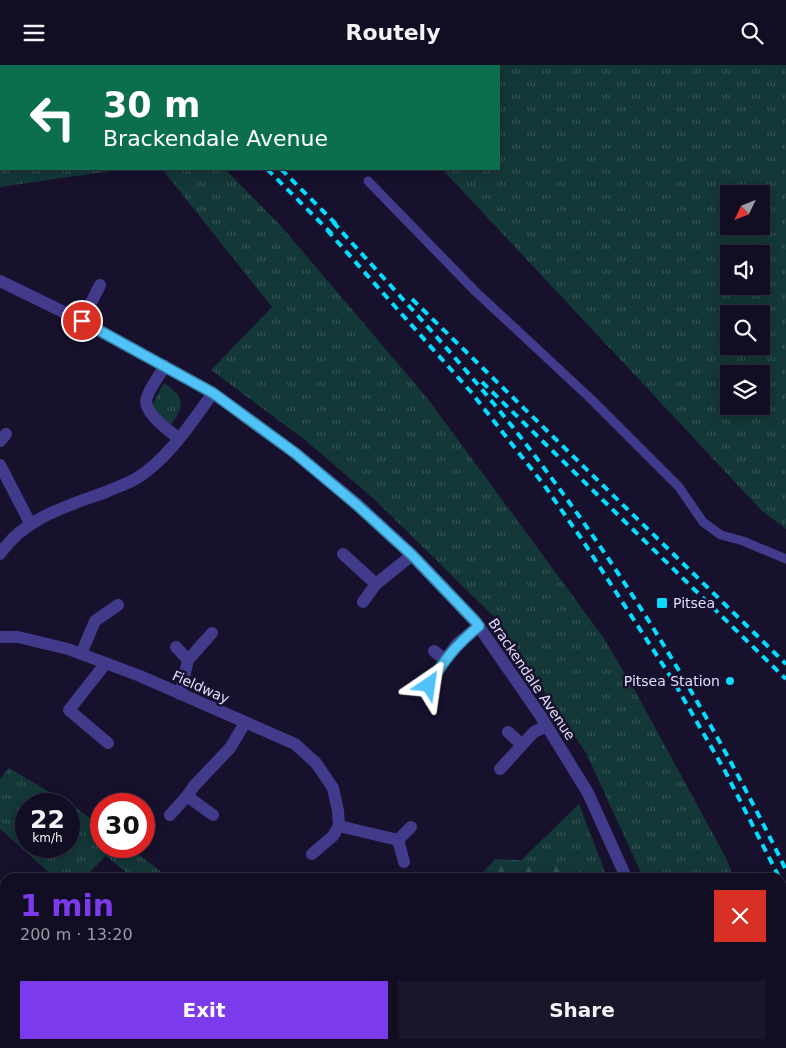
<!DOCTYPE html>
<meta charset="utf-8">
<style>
:root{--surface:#110d22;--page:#1a162a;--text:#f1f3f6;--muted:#9c9ca5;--line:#302d40;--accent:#7c3aed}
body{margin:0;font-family:"DejaVu Sans",sans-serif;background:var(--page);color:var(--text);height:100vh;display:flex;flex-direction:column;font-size:19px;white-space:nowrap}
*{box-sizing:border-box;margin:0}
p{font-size:16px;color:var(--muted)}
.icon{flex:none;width:28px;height:28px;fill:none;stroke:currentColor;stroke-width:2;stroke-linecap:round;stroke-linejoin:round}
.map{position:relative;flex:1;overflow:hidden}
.panel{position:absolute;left:0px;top:808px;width:786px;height:176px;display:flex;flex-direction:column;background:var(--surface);border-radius:15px 15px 0 0;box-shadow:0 2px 12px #0003,0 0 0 1px var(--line)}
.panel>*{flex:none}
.top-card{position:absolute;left:0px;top:0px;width:500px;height:105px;box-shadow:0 2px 12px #0003,0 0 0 1px var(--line);background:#0b6e4f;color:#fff;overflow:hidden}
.needle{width:32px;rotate:227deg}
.buttons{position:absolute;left:720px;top:120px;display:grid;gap:10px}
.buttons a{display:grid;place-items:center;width:50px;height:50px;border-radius:0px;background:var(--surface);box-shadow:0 2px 12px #0003,0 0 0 1px var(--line);font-size:25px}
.speed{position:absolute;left:15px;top:728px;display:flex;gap:10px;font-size:25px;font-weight:700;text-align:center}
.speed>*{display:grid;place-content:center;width:65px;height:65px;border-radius:50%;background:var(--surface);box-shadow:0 2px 12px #0003,0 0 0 1px var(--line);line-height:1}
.speed small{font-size:12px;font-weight:400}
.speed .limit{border:8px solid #d22;background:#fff;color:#111}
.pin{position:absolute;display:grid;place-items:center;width:42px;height:42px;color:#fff;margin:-21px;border:2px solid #fff;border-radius:50%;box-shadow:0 1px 5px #0007}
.me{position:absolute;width:55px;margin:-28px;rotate:32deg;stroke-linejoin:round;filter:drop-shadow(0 0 4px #0008)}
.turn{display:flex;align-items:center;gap:18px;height:105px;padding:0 20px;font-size:22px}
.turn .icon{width:65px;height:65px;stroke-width:2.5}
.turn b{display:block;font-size:35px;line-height:42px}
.round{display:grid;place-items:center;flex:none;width:52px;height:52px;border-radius:0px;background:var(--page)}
.overview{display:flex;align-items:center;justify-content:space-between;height:85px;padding:0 20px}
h1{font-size:30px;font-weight:700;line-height:38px;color:var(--accent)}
.action{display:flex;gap:10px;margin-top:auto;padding:10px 20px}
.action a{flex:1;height:58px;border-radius:0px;background:var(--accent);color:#fff;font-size:20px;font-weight:700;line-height:58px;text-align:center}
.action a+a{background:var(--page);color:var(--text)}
header{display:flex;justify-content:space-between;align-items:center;height:65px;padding:0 20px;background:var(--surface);font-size:22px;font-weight:700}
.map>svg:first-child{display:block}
</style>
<header><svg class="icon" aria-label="menu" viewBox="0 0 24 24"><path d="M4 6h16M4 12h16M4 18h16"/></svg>Routely<svg class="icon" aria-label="search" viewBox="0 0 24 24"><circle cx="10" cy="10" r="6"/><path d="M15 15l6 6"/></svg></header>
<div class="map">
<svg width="786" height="983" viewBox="0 0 786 983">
<defs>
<pattern id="grass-tufts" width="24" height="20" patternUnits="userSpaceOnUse" patternTransform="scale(1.25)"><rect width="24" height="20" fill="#143737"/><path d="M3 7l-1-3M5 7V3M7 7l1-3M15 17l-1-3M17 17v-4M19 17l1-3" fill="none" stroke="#365355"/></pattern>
<pattern id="forest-firs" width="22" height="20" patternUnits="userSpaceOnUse" patternTransform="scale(1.25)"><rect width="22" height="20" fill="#143737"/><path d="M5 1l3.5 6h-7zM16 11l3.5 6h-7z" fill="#365355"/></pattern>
<pattern id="park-crowns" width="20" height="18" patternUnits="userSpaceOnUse" patternTransform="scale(1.25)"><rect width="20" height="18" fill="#143737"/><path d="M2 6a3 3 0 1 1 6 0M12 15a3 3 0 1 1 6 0" fill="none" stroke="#365355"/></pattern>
</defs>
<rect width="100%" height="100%" fill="#17112d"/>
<!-- grass -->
<path fill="url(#grass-tufts)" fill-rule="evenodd" d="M0,0H238L1,1V104H124L0,122Z
M298,0H786V464L762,446L442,104H499V1ZM729,129H761V161H729ZM729,189H761V221H729ZM729,249H761V281H729ZM729,309H761V341H729Z
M162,104H225L281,161L428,334L603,572L633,622L725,791L734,812H643L586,688L494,552L374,434L305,375L211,305L272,242Z
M164,318C185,332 185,339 171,360L154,346L152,340Z
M9,703L75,742L101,762V781H127L168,812H132L106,791L85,812H54L0,764V714ZM26,739H69V781H26Z
M579,739L607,812H504Z
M781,868L786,880V983H712L710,979H781Z
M228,979H672L674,983H231Z"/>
<!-- forest -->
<path fill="url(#forest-firs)" d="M495,794L576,798L579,812H479Z
M479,979H585V983H481Z"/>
<!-- park -->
<path fill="url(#park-crowns)" d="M392,979H478L481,983H388Z"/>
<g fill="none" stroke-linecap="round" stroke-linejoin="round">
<!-- lane -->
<path stroke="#423b8c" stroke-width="9" d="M368,116L475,226L591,334L679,422L703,457L721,470L743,476L786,494"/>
<!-- street -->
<path stroke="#423b8c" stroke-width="12" d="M0,216L82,256L213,328L295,388L357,439L412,490L475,556L540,650L588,728L626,812
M82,256L100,220
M165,301C159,311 151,321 147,332C141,347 169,365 179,374
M0,376L6,369
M0,400L30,458
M0,489C24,453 67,441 106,427C117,422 127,419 137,413C169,393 191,358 213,328
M343,489L376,519L412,490
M363,537L376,519
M0,572H18L68,584L140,611L295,679L316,698L333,723L338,746L339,761L333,771L312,789
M176,582L188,595
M434,586L445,595
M81,589L95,556L118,540
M106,598L69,645L108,678
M429,620L445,595L457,579L479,561
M180,629L188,595L212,568
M508,667L522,680
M500,704L534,667L547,661
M187,731L213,750
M170,750L187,731L194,721L230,683L245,658
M339,761L398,775
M404,797L398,775L411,762
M0,932L5,918
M108,979L110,983
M690,979L692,983"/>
<!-- rail -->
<path stroke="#08dcff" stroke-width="4" stroke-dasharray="8 6" stroke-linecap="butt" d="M164,0L165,1
M176,0L178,1
M267,104L332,169
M281,104L339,162
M333,157C404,236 478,314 541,399C636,525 717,663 786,805
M327,165L471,327L544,420L581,473L674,617L725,706L779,812
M412,234L786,599
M482,317L786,614
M781,818L786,829"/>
</g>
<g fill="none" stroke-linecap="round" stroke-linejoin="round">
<defs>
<path id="route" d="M82,256L213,328L295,388L357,440L412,490L475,556L479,561C455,581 445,594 429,620"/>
</defs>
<!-- route casing -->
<use href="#route" stroke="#337fa1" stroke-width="12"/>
<!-- route -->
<use href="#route" stroke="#4fc3f7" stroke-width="9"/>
</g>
<!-- markers -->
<g fill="#08dcff" stroke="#17112d" stroke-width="2">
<rect x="656" y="532" width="12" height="12" rx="2.5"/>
<circle cx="730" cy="616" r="5"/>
</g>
<g text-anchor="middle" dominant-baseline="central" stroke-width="5" stroke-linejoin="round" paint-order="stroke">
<!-- poi labels -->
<g font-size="14" fill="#e2dcff" stroke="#17112d" text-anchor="start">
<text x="673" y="538">Pitsea</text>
<text x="720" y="616" text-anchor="end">Pitsea Station</text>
</g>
<!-- street labels -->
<g font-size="14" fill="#e2dcff" stroke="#17112d">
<text transform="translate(532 614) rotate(56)">Brackendale Avenue</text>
<text transform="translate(201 622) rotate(24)">Fieldway</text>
</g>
</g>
</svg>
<div class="buttons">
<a><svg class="needle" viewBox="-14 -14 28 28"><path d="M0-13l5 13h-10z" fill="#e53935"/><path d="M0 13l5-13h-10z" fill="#9c9ca5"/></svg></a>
<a><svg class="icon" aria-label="sound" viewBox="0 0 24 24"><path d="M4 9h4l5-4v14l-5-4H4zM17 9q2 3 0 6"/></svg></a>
<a><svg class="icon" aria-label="search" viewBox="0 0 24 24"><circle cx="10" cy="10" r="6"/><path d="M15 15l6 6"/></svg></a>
<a><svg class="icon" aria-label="layers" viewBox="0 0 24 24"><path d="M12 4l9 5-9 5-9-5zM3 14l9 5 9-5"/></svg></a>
</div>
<div class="speed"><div>22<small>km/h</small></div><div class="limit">30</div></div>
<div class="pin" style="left:82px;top:256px;background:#d93025"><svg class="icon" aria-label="arrive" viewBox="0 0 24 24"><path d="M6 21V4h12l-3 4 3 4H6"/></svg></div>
<svg class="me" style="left:429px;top:620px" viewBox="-20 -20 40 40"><path d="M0-17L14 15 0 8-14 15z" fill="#4fc3f7" stroke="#fff" stroke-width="4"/></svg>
<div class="top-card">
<div class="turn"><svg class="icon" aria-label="left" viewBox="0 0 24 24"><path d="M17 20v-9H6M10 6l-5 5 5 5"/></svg><div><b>30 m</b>Brackendale Avenue</div></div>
</div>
<section class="panel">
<div class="overview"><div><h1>1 min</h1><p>200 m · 13:20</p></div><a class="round" style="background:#d93025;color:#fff"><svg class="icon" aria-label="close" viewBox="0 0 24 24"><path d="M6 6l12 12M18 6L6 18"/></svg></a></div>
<div class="action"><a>Exit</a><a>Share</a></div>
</section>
</div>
